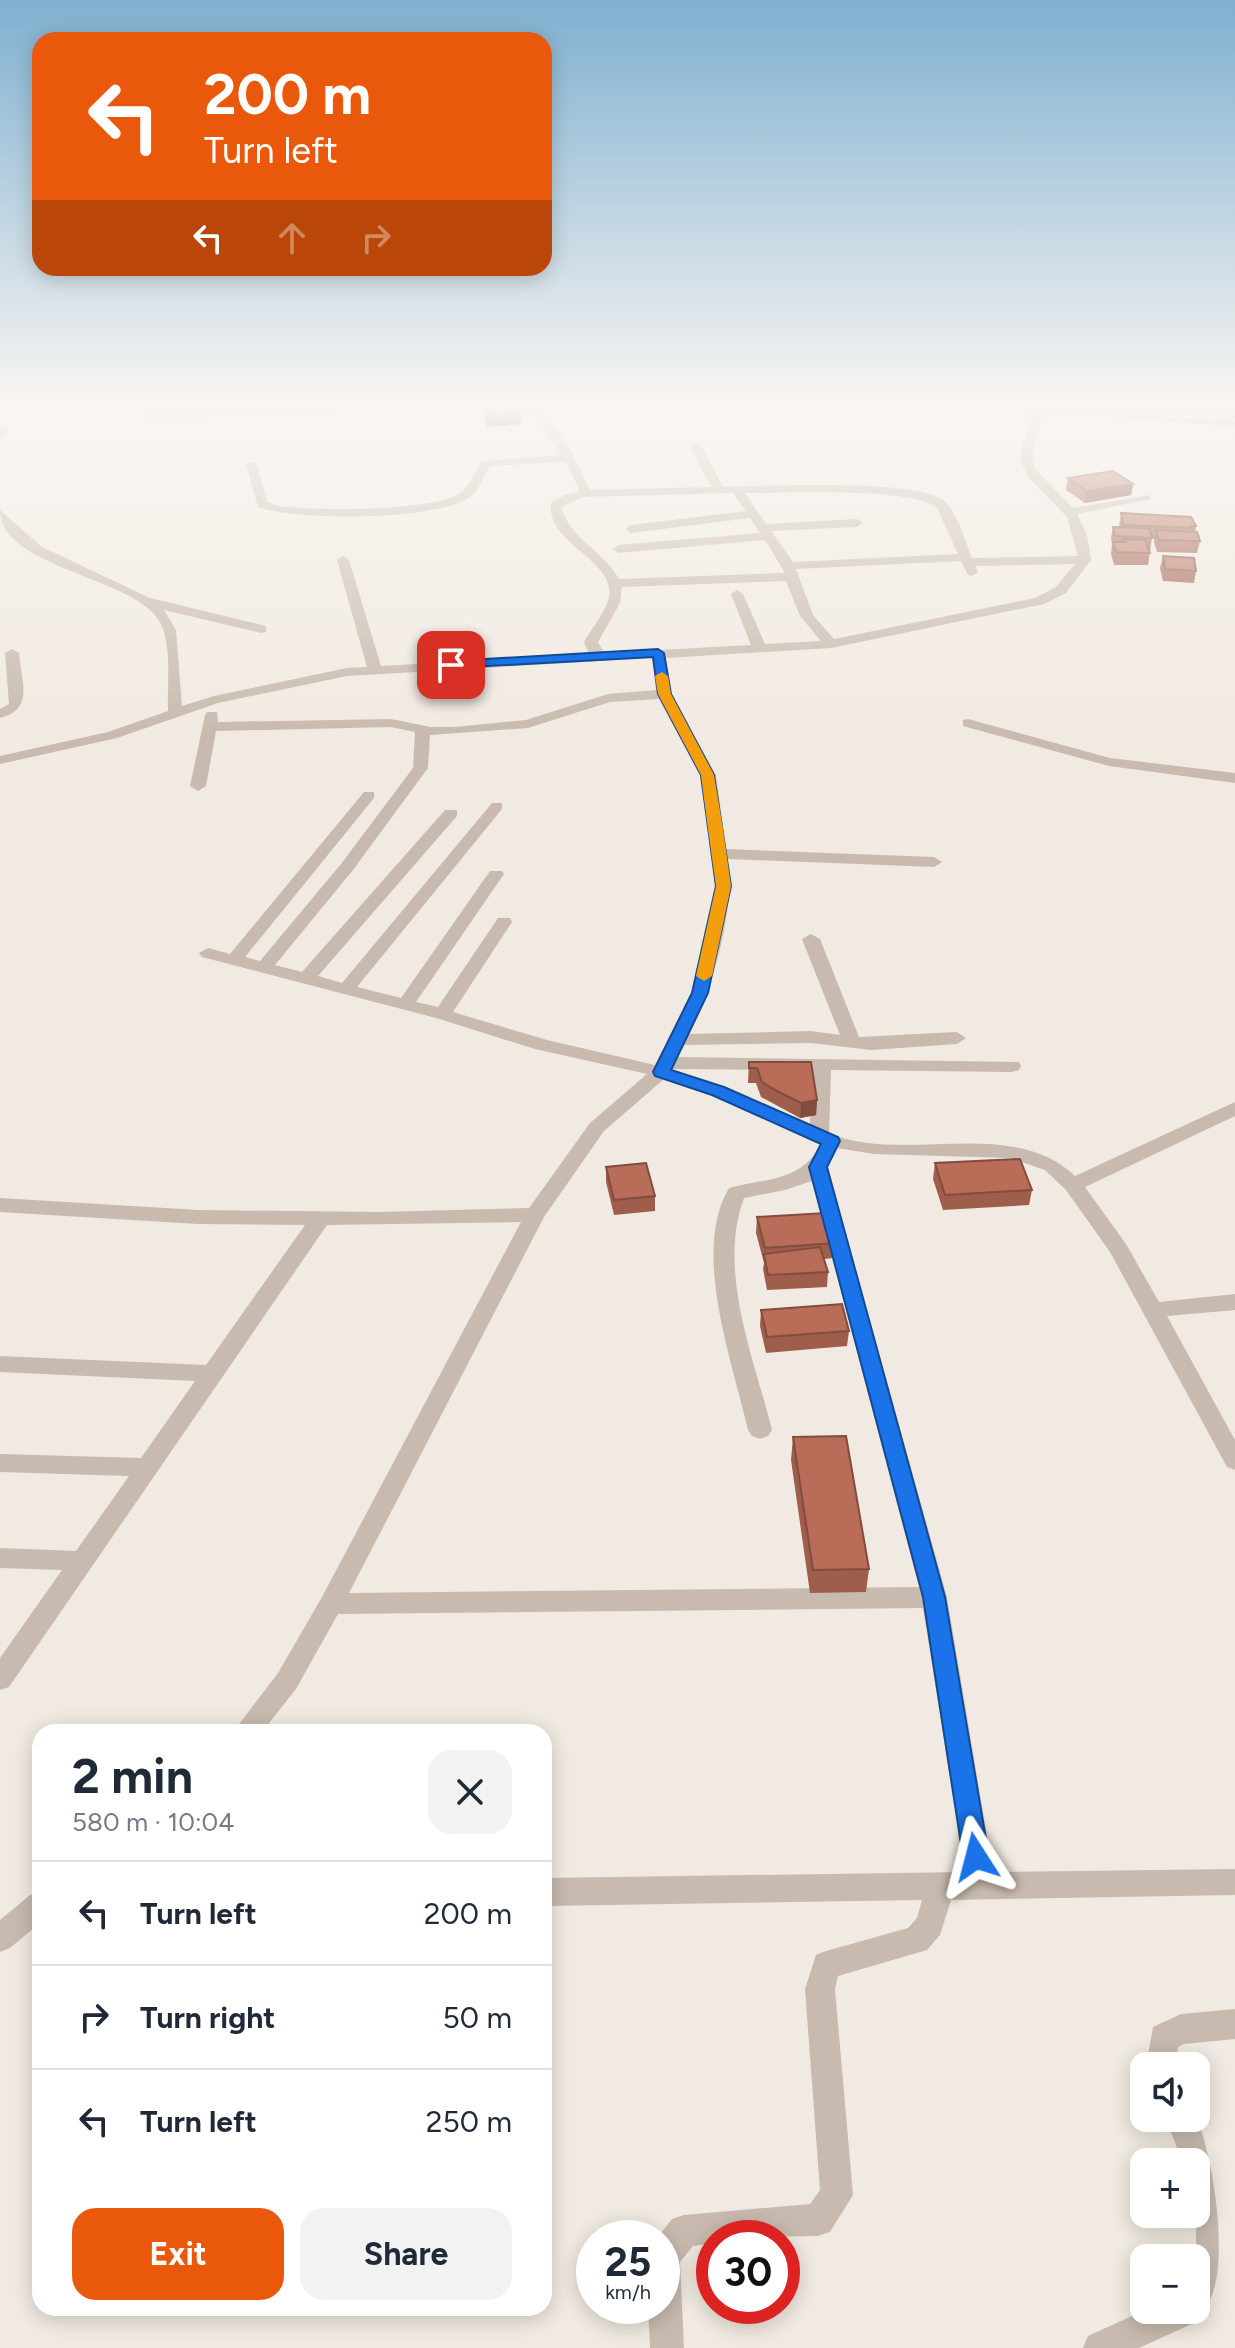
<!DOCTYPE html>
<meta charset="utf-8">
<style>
:root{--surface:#fff;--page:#f2f2f3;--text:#1f2937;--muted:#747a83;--line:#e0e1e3;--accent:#ea580c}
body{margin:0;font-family:Figtree,sans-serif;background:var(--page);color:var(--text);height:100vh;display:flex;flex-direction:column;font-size:30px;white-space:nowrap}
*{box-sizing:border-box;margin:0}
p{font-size:26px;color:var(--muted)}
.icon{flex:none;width:44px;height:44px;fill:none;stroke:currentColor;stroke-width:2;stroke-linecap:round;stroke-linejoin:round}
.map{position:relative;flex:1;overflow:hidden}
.panel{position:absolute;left:32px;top:1724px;width:520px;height:592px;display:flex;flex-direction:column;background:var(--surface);border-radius:24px;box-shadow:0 4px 20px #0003}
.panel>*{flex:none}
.top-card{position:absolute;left:32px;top:32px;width:520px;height:244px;border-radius:24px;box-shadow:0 4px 20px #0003;background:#ea580c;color:#fff;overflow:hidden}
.controls{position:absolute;left:1130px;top:2052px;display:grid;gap:16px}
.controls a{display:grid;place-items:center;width:80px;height:80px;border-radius:16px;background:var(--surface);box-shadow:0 4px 20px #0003;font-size:40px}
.speed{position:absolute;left:576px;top:2220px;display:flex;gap:16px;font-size:40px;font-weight:700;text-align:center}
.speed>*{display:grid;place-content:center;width:104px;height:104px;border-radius:50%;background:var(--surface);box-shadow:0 4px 20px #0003;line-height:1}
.speed small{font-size:20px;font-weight:400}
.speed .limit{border:12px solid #d22;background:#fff;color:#111}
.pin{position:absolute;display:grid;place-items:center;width:68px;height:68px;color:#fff;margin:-34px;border-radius:16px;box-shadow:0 4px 12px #0006}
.me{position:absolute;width:88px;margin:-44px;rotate:351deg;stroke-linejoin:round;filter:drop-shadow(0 0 6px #0008)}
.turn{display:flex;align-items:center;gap:28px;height:168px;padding:0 40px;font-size:36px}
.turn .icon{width:104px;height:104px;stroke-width:2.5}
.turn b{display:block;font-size:56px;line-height:68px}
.lanes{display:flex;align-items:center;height:76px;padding:0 40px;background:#0003;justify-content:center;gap:40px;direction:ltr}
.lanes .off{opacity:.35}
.round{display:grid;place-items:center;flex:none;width:84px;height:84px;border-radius:24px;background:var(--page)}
.headline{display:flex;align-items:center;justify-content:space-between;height:136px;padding:0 40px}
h1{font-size:48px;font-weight:700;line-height:60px}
.cta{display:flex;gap:16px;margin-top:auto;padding:16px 40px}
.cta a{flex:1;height:92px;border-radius:24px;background:var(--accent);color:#fff;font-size:32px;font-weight:700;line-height:92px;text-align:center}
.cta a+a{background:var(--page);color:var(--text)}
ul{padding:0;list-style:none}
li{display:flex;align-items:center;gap:24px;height:104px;padding:0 40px;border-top:2px solid var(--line)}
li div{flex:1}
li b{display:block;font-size:30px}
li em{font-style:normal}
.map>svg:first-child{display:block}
</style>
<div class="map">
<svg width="1235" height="2348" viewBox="0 0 1235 2348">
<rect width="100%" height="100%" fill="#f1eae2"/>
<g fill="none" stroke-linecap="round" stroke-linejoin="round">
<!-- stream -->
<path stroke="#83abab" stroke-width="5" d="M1003,406L1235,424"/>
<!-- minor -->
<path fill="#c8baae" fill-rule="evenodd" d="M363,406H478L473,409L150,419L145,416L150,413Z
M528,406H539L571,450L590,490L711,487L690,447L696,444L702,447L723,487C767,486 906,479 940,498C957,508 965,541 972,558L1078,556L1067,517L1029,478L1020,460L1022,446L1036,406H1046L1033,446L1034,468L1073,508L1150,495V499L1077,514L1087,535L1091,560L1066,593L1044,604L831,648L666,658L671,694L716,775L726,849L934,857L942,862L934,867L727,859C735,914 713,985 689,1034L811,1031L840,1035L802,939L811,934L820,939L859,1037L957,1032L966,1038L957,1044L871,1050L811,1043L683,1045L677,1057L1019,1062L1021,1066L1019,1070L1012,1072L831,1070L829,1133C902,1165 1011,1115 1075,1176L1235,1102V1116L1085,1187L1126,1244L1159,1302L1235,1294V1310L1167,1316L1235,1440V1470L1227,1467L1110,1252L1066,1190L1045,1170L1010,1158L874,1154L831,1147L711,1095L664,1079L604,1131L544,1217L349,1593L919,1587L812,1181L785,1190L744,1198C717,1271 754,1358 772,1430L768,1436L760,1439L752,1436L748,1430C733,1363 691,1251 729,1188C762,1179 796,1182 817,1151H831L834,1156L827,1166L947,1597L993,1872L1235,1869V1895L951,1900L940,1935L927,1950L838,1976L835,1989L853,2195L830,2232L818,2236L714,2238V2243L693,2246L680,2262L684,2348H650L648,2306H662V2238H657L672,2219L684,2215L810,2204L820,2190L805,1989L816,1955L826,1951L908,1928L917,1918L922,1900L544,1906V1878L965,1872L923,1608L338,1614L296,1689L262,1732H233L278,1673L322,1597L521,1222L327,1225L9,1687L0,1690V1658L62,1570L0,1568V1548L76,1551L129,1476L0,1472V1454L141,1458L195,1381L0,1372V1356L206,1365L305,1225L198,1224L0,1212V1198L198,1210L380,1212L529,1208L590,1123L647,1074L535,1049L436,1018L202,957L199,953L208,948L230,954L364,792H374V798L245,957L260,961L341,864L413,768L415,732L391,727L216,731L206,786L198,791L190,786L205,715L207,712H217L218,722L391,719L431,727H455L526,720L608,694L656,690L652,658L347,676L218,703L117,738L0,764V756L108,732L168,711C167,685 172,648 161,624C139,577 0,569 0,510L42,547L150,598L266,626V632L261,633L164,610L176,630L182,706L214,696L347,668L367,667L337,560L343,556L349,560L381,666L589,654L584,642C592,628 605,613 609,597C616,560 546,544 551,503L565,495L578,492L579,488L565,462L490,466C484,476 479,490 470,497C437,521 296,521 258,507L246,464L256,462L267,502L278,506C313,511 436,512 462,492C470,485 476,470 482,461L562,455ZM733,493L746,511L631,525L625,529L631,533L750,518L760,533L619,545L613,549L619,553L765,540L785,573L619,579C604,551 571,540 561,507L583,497ZM745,493C778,493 917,487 937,508L958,554L793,562L771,531L857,527L863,523L857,519L766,524ZM961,561L968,575L972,576L978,572L975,566L1075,564L1056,587L1035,598L834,639L813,615L796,569ZM786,581L800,616L821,641L765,644L743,594L737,590L731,594L751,645L604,653L598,642L620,603L622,587ZM659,699L700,775L715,886L691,993L655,1065L547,1040L453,1012L512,922L510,918H498L438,1007L416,1002L504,874L502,871H490L401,998L357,987L502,809V803H492L342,983L318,976L457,816V810H445L302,972L275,965L353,870L428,768L430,735L528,728L610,702ZM672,1069L812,1070L810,1124L725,1087Z
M1050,406L1235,413V419L1055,409Z
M0,424L9,430L0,439Z
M12,649L19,653C21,682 35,709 0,718V709L9,704L5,653Z
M968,719L1110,758L1235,773V783L1109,766L963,726V720Z
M40,1891V1923L10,1948L0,1952V1920L30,1895Z
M1235,2009V2039L1184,2044L1178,2047L1176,2066H1146L1153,2027L1181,2014Z
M1196,2116C1214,2156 1235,2288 1200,2312L1196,2322L1139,2348H1083L1088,2336L1145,2310H1196V2162H1183L1165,2118H1196Z"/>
</g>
<!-- wall -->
<path fill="#9f5e4c" d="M483,409L521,413L522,424L487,427L484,420Z
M1068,478L1133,484L1131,495L1085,503L1066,490Z
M1121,513L1196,526L1195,532L1200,541L1197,553L1157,552L1154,542V539L1152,538L1148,565H1114L1111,554L1112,544L1111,538L1113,527H1119Z
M1163,556L1196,571L1194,583L1163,581L1160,568Z
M749,1062L817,1100L816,1115L800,1118L761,1097L756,1083H748Z
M935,1163L1032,1190L1029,1205L943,1210L933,1179Z
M606,1167L655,1196V1211L614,1215L606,1182Z
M757,1217L835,1243L833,1258L824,1259L828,1272L827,1287L767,1290L763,1269L764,1263L756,1233Z
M761,1310L849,1331L847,1346L766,1353L760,1326Z
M793,1437L869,1569L866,1592L810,1593L791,1460Z"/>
<!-- shaded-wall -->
<path fill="#824c3e" d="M521,413L522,424L487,427L486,416Z
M1133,484L1131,495L1085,503L1087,491Z
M817,1100L816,1115L800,1118L801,1103Z"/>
<!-- building -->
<path fill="#b96d58" stroke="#824c3e" stroke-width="2" d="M518,406L521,413L486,416L483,409Z
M1113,471L1133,484L1087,491L1068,478Z
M1121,513L1191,517L1196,526H1191L1192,528L1124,525Z
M1113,527L1149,528L1152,538L1115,536Z
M1156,530L1197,532L1200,541L1159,540Z
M1124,539L1145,540L1150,553L1116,552L1113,542H1125Z
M1163,556L1194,558L1196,571L1165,569Z
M749,1062H811L817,1100L801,1103L777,1091L762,1082L757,1068H749Z
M1020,1159L1032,1190L945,1195L935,1163Z
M646,1163L655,1196L614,1200L606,1167Z
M826,1213L835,1243L765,1248L757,1217Z
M820,1247L828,1272L768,1275L764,1254Z
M842,1304L849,1331L767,1337L761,1310Z
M846,1436L869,1569L813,1570L793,1437Z"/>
<!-- sky -->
<linearGradient id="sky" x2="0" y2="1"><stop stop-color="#7fb0d0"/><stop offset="0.55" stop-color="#f9f6f2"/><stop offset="1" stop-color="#f9f6f2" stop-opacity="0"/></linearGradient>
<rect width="1235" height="735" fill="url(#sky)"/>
<!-- route -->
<path fill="#1a73e8" stroke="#114b97" stroke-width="2" d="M658,649L664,653L671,694L714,775L731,886L708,993L671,1070L724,1087L838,1137L840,1141L827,1167L945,1597L989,1857L985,1865L976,1869L967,1865L963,1857L923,1597L809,1167L821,1144L712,1095L655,1076L653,1072L692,993L716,886L701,775L658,694L653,657L451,668L445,665L451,661Z"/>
<!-- slow -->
<path fill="#f59e0b" d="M662,672L668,676L671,694L714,775L723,829L731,886L712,976L704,981L696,976L716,886L708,829L701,775L658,694L655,676Z"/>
</svg>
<div class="controls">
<a><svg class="icon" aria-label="sound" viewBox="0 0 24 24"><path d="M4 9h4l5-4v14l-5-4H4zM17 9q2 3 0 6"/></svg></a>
<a>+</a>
<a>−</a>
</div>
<div class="speed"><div>25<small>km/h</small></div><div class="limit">30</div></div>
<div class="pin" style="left:451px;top:665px;background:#d93025"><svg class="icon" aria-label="arrive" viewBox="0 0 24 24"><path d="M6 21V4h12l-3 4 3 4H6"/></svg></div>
<svg class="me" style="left:976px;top:1857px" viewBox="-20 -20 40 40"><path d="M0-17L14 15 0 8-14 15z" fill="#1a73e8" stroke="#fff" stroke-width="4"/></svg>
<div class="top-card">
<div class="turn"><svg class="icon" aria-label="left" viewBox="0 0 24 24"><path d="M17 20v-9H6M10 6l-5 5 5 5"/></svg><div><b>200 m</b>Turn left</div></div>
<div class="lanes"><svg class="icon" aria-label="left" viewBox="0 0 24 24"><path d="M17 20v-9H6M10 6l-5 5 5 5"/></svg><svg class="icon off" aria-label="ahead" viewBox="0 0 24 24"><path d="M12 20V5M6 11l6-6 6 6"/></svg><svg class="icon off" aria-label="right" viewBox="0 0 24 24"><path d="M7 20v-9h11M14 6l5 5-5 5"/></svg></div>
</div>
<section class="panel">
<div class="headline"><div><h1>2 min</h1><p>580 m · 10:04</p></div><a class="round"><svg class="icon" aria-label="close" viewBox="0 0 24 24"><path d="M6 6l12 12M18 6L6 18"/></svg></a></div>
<ul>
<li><svg class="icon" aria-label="left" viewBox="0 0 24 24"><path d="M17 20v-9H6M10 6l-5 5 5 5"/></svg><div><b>Turn left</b></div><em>200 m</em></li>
<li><svg class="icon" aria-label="right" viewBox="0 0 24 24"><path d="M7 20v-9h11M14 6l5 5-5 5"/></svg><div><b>Turn right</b></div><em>50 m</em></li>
<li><svg class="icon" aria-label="left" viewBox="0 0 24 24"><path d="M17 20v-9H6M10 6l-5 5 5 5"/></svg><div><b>Turn left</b></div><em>250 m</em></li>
</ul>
<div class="cta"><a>Exit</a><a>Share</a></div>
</section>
</div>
